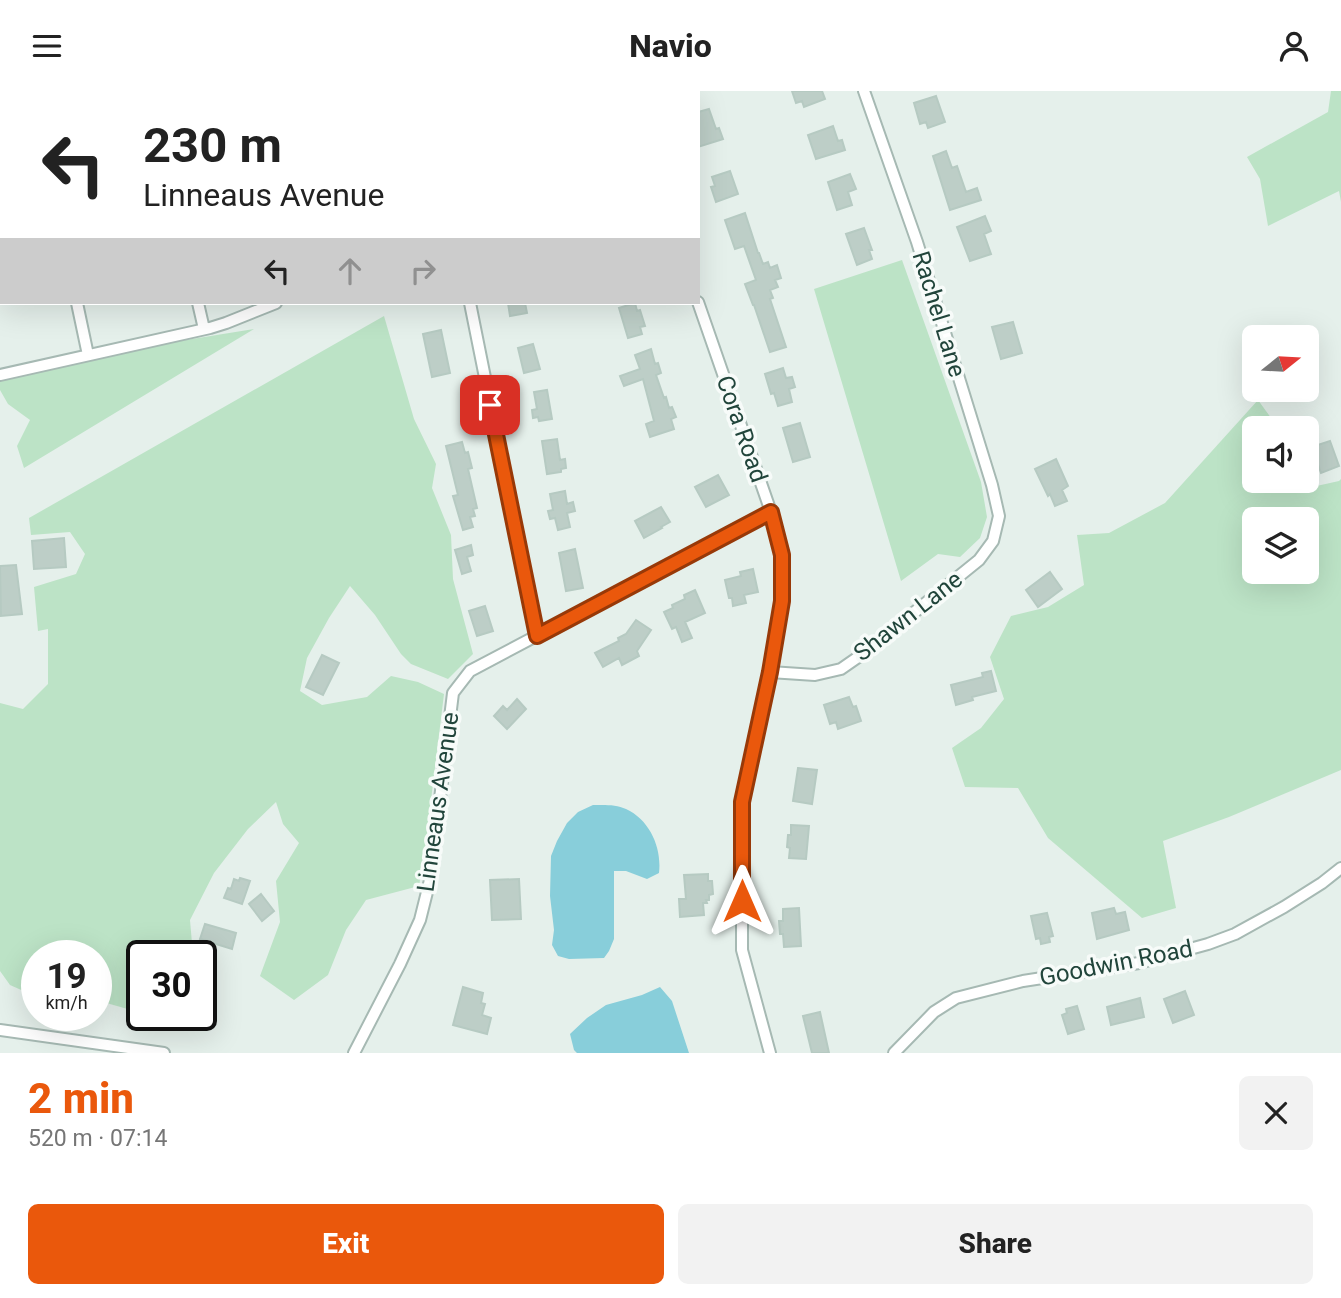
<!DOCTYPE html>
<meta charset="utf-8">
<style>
:root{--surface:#fff;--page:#f2f2f2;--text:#222;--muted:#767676;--accent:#ea580c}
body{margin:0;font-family:Roboto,sans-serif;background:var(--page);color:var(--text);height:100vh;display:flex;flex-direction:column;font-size:26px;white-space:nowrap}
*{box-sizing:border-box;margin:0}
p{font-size:23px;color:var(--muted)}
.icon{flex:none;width:38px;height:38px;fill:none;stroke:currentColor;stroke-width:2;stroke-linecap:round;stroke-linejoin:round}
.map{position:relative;height:962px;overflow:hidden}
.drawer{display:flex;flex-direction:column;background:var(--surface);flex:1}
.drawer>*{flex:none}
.banner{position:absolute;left:0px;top:0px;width:700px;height:214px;box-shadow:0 7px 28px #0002;background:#fff;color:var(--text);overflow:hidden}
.needle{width:46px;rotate:72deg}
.fabs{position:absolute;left:1242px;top:234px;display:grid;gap:14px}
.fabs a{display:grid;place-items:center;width:77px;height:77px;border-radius:10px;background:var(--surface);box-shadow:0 7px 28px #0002;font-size:35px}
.speed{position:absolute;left:21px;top:849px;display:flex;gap:14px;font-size:35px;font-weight:700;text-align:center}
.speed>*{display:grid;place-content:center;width:91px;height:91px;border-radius:50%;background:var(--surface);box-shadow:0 7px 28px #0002;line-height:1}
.speed small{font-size:18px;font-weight:400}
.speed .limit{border:4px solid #111;border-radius:10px;background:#fff;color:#111}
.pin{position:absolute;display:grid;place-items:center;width:60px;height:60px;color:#fff;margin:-30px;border-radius:14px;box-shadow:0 4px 10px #0006}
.me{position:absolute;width:77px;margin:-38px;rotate:0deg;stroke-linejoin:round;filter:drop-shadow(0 0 5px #0008)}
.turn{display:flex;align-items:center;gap:24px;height:147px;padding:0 28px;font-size:32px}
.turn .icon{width:91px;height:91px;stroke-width:2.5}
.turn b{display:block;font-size:49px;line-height:60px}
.lanes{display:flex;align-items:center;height:66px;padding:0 28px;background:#0003;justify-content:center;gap:35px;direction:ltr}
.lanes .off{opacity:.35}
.round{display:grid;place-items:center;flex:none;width:74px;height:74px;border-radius:10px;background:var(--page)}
.headline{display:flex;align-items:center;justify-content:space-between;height:119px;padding:0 28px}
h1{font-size:42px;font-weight:800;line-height:52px;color:var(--accent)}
.action{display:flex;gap:14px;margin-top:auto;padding:14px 28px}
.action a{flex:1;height:80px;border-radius:10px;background:var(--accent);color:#fff;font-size:28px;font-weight:800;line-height:80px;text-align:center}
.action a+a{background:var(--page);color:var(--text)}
header{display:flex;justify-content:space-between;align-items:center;height:91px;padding:0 28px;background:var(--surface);font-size:32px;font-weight:800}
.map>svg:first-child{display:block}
</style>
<header><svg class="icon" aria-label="menu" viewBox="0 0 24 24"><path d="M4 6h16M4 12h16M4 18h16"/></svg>Navio<svg class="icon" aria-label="person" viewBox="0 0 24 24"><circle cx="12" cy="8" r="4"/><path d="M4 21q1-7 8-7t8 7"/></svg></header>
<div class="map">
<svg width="1341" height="962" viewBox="0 0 1341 962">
<rect width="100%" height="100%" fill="#e5f0eb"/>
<!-- green -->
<path fill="#bce3c6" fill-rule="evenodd" d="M1331,0H1341V111L1339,100L1268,135L1260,88L1247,66L1328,21Z
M902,169L981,391L987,426L980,447L960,466L938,463L901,490L814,198Z
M384,225L414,328L436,373L432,397L451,444L453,488L473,563L448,588L411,573L401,563L375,524L350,495L329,527L307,567L300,600L322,614L367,606L391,585L418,591L444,603L425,758L419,795L366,809L346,839L328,884L294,909L260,885L280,831L276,790L299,752L283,733L276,711L248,738L214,782L190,829L193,864H142V920L138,921L96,909V864H37V906L10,894L0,880V612L23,618L48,593V538L38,540L34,496L76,483L85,463L70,441L31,444L29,427Z
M254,238L24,377L17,355L30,329L8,313L0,299V279Z
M1258,309L1279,338H1255V390H1300L1303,398L1339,390L1341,388V679L1229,726L1163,750L1176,817L1142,827L1048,747L1018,697L965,696L952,657L981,637L1004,608L990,566L1011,525L1048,516L1084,494L1077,444L1109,442L1165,412ZM1255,429H1307V481H1255Z"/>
<!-- water -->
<path fill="#88ceda" d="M593,714C603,714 616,713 626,718C650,729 662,757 659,782L647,788L626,780H614V848L609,860L604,867L569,868L558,865L552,854L554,839L550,805L551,765L557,750L567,732L578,721Z
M660,896L672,910L689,962H577L574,959L570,943L587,927L606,914L642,904Z"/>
<!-- building -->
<path fill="#bdcec7" stroke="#b6cac2" stroke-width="2" d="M792,0H822L825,8L804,16L802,10L796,12Z
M936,5L945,31L928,37L926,31L920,33L914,12Z
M709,18L716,38L719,37L723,48L698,56V21Z
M833,35L838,50L842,49L845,59L816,68L808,44Z
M946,60L952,77L957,75L966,101L977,97L981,109L950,119L933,65Z
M730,80L738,103L716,111L711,96L715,95L712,86Z
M850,83L856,98L848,101L852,114L837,119L828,91Z
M745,122L758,162H759L763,173L768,171L770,177L777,174L781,187L775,189L778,196L770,199L773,207L770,208L786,256L770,261L754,214H753L745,193L756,189L744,155L735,158L725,129Z
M985,125L991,140L984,143L991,163L970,170L957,136Z
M864,137L872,159H869L872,168L857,174L846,143Z
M508,212H525L527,222L510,225Z
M635,212L637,220L640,219L645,235L640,236L642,243L628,247L619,217Z
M1013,231L1022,262L1001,268L992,236Z
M441,239L450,282L432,286L423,243Z
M533,253L540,278L524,282L518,257Z
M651,258L655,273L658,272L661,282L656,284L664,307L666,306L669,317L672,316L676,326L671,328L674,338L650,346L646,333L654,330L643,288L624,295L620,285L640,278L635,264Z
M783,277L786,287L792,286L795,296L789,298L792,311L778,315L774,302L771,303L765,283Z
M547,299L552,328L539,330L538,326L533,327L532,319L537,318L534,301Z
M800,332L810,366L793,371L783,337Z
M557,348L560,369L565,368L566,377L561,378V381L547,383L542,350Z
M1330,350L1339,375L1321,382L1312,356Z
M462,351L465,362L468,361L472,377L468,378L477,417L473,418L475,425L470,426L473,436L463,439L453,405L458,404L446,355Z
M1056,368L1068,395L1062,399L1067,410L1055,415L1050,403L1048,405L1035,378Z
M718,384L729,404L706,416L695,396Z
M565,400L567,413L573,411L575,420L567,422L570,436L558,439L555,427L550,428L548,420L553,419L550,403Z
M661,416L670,431L661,436L662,437L644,447L635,430Z
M64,447L66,476L34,478L32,450Z
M471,454L473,464L467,466L471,480L462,483L455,459Z
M575,458L583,497L566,500L559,462Z
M16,474L22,523L1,525L0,475Z
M753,478L758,501L744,504L746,512L733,515L732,507H729L725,489L741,485L740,481Z
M1050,481L1062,498L1038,516L1026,499Z
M695,499L705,522L685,531L692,547L682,551L676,536L672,538L664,521L673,517L672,514L685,508L684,504Z
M485,515L493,540L477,545L469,520Z
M636,529L651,539L637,560L639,565L622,574L619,567L603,576L595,562L619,550L618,547L626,543Z
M322,564L339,572L323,604L306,596Z
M991,580L996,600L972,606L973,609L956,614L951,594L983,586L982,582Z
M849,606L853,616L856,615L861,630L838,638L836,631L830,633L824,614Z
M517,608L526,618L507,638L494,625L503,615L507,619Z
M798,677L817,679L812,713L793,710Z
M791,734L809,735L806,768L789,767L790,757L787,756L788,744H791Z
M708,783V790H712L713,803L709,804V809H706L707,812H703L704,824L680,826L679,808H686L684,784Z
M240,787L250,790L242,813L224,807L228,797L231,798L234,788L239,790Z
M519,788L521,828L492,829L490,789Z
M261,803L274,820L262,830L249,813Z
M799,817L801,855L784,856L783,843H780L779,830H783V818Z
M1114,817L1116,823L1125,821L1129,839L1097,848L1092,822Z
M1047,822L1053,845L1049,846L1050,851L1041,853L1040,847L1036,848L1031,825Z
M205,833L236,842L232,858L200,848Z
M463,896L483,902L481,912L485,913L482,924L491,927L487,943L453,934Z
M1185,900L1194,924L1173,932L1164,908Z
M1140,907L1144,926L1111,934L1107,916Z
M1077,915L1084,938L1068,943L1062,924L1067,922L1066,918Z
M820,921L829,962H812L803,925Z"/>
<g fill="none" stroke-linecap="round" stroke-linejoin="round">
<defs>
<path id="street" d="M152,0L153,2
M272,0V2
M427,0L428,2
M628,0V2
M58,2L63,0
M0,23L2,22
M698,211L771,421L782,463V510L770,581L742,711V859L770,962
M77,212L88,264
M198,212L204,238
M470,212L537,545
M0,284L210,237L226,232L276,212
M770,581L815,584L841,578L864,562L979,469L993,450L999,425L992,394L917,151L864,0
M0,939L164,962
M354,962L400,873L420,829L430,789L453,602L470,580L771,421
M894,962L934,921L956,907L1023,890L1139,872L1208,853L1235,843L1284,816L1322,792L1341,777"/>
</defs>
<!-- street casing -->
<use href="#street" stroke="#a6b9b3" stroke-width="14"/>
<!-- street -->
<use href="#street" stroke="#fff" stroke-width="10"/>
</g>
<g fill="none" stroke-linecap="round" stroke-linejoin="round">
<defs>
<path id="route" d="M490,314L537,545L771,421L782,464V510L770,581L742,711V810"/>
</defs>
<!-- route casing -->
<use href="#route" stroke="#983908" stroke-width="18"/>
<!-- route -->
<use href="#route" stroke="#ea580c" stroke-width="12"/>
</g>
<g text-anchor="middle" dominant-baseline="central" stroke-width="7" stroke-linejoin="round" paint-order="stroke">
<!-- street labels -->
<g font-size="24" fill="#21453b" stroke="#f7fbf9">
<text transform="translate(939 223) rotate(73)">Rachel Lane</text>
<text transform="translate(742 338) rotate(71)">Cora Road</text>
<text transform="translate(908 525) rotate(-38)">Shawn Lane</text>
<text transform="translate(438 711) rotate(-82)">Linneaus Avenue</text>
<text transform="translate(1116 872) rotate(-11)">Goodwin Road</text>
</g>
</g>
</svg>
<div class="fabs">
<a><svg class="needle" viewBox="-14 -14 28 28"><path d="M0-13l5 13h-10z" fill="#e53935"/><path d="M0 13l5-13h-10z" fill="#767676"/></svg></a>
<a><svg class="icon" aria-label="sound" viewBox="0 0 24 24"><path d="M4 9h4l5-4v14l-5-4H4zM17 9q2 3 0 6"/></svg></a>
<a><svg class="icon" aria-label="layers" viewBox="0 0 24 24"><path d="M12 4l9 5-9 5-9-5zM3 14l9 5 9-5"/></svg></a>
</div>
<div class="speed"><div>19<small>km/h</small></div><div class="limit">30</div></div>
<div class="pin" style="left:490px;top:314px;background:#d93025"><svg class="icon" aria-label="arrive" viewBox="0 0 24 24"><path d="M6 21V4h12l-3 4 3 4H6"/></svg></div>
<svg class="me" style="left:742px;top:810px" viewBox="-20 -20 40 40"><path d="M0-17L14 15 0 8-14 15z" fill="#ea580c" stroke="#fff" stroke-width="4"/></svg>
<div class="banner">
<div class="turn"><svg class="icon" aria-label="left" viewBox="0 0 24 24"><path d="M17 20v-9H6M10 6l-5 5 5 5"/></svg><div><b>230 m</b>Linneaus Avenue</div></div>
<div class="lanes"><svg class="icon" aria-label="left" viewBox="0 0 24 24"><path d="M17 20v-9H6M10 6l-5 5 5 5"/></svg><svg class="icon off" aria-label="ahead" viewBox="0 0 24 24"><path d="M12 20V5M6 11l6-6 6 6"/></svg><svg class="icon off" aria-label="right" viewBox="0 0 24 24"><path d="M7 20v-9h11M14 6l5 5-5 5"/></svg></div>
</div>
</div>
<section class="drawer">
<div class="headline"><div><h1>2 min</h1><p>520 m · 07:14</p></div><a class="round"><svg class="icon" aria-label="close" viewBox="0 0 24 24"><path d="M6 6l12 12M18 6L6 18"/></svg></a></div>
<div class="action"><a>Exit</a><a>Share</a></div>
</section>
